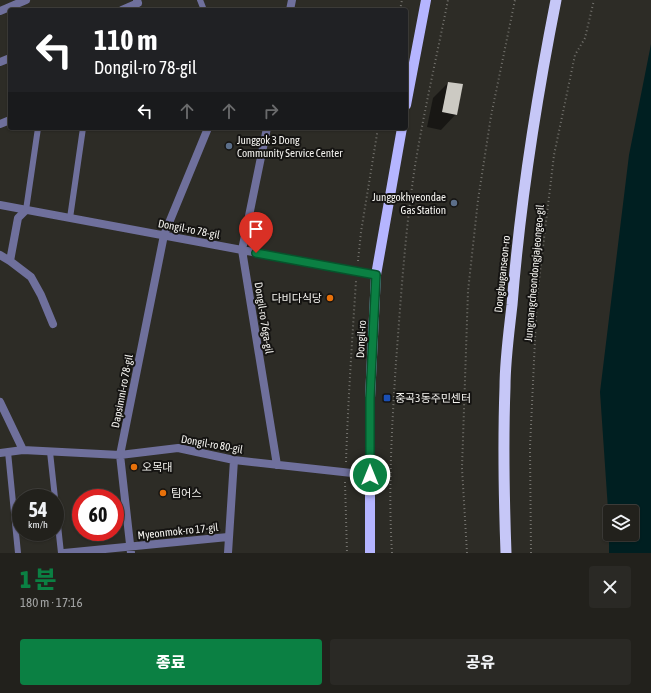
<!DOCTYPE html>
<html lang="ko">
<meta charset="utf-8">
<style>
:root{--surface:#22211c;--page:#2a2925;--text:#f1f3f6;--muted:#a2a3a3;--line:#3f3e3b;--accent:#0b8043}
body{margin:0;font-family:"Asap Condensed","Noto Sans KR",sans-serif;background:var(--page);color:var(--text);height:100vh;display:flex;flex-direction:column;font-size:15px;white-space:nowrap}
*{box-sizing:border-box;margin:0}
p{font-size:13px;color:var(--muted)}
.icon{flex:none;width:22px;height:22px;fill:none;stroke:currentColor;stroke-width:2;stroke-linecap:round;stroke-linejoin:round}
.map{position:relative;height:553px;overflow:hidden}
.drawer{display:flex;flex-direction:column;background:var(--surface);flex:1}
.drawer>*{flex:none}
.banner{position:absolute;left:8px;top:8px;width:400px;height:122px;border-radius:4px;box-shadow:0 1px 3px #0004,0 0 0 1px var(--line);background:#202124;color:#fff;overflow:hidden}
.buttons{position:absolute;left:603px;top:505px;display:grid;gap:8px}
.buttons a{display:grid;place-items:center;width:36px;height:36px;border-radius:4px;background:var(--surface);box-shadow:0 1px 3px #0004,0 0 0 1px var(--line);font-size:20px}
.speed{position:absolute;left:12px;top:489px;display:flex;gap:8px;font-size:20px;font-weight:700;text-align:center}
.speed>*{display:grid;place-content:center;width:52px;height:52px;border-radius:50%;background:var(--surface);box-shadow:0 1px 3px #0004,0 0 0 1px var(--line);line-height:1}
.speed small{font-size:10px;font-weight:400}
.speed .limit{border:6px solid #d22;background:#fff;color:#111}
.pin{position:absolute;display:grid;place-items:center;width:34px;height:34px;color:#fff;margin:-41px -17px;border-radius:50% 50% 50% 0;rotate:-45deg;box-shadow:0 0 4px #0007}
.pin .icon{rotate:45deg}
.me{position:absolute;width:44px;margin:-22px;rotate:0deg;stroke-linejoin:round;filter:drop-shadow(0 0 3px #0008)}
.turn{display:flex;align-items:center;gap:14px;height:84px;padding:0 20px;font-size:18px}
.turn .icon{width:52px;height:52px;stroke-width:2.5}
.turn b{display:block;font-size:28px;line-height:34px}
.lanes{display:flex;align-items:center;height:38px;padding:0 20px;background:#0003;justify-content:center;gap:20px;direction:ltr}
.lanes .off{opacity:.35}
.round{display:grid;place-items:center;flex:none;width:42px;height:42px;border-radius:4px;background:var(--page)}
.head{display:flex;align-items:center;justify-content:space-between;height:68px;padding:0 20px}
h1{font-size:24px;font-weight:800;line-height:30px;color:var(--accent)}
.cta{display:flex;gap:8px;margin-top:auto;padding:8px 20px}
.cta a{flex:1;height:46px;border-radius:4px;background:var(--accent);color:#fff;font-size:16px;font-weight:800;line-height:46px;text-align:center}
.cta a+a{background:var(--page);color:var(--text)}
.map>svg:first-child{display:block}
</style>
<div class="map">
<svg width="651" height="553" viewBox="0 0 651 553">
<rect width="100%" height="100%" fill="#2d2c26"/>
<!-- water -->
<path fill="#001f21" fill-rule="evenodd" d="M651,44V553H609V524L600,392L629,155ZM610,512H632V534H610Z"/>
<!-- shadow -->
<path fill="#0007" d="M448,83L456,114L441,130L427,127L433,98Z"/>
<!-- building -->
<path fill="#cccac3" d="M448,82L463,84L457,115L442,112Z"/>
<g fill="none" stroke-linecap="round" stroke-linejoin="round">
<!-- path -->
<path stroke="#74736e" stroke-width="2" stroke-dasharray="1 3" stroke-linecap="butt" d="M400,10L402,0
M358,261L361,232L378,128
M346,462C348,402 352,342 356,281
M345,482L347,553
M392,553C388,489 392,426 396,362C401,297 405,232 415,166C424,111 437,55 448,0
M467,553L462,468L468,291L478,200L491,116L515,0
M531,553L530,447L537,297L554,155L575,55L585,38L594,0"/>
<!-- service -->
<path stroke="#6f709c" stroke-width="6" d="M200,0L204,10
M26,210L38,128
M70,218L83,128
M8,452L18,553
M50,452L55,498
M55,498L61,553"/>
<!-- minor -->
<path stroke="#6f709c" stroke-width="8" d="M122,10L138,3L137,0
M290,10L292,0
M0,11L26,0
M0,62L10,58
M0,124L10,120
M267,128L242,250L277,465
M0,205L376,275
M26,210L18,218L10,261L31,277L41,295L53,324
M0,255L10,261
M0,402L23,450
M0,453L23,450L120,455L178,448L234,460L370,475
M64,553L228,537
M131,553L120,455L164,235L208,128
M228,553L234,460"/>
<!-- primary -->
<path stroke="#b5b5ff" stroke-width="10" d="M406,105L426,0
M370,553V398L376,275L402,128"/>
<!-- trunk -->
<path stroke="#c6c7f7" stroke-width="11" d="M506,553C504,498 503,442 505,387C505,360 509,332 512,305C520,203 536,101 556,0"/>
</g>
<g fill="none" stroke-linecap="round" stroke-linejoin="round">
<defs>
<path id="route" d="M256,253L376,275L370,398V475"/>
</defs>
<!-- route casing -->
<use href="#route" stroke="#07532c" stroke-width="10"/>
<!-- route -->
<use href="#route" stroke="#0b8043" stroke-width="7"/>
</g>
<!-- markers -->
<g fill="#5c6f8a" stroke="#151412" stroke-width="1.5">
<circle cx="229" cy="146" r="4"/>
<circle cx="454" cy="203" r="4"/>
</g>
<g fill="#e8710a" stroke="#151412" stroke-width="1.5">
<circle cx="330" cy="298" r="4"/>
<circle cx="134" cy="467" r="4"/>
<circle cx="163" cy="493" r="4"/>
</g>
<rect fill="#1a4fb4" stroke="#151412" stroke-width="1.5" x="383" y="394" width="8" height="8" rx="2"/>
<g text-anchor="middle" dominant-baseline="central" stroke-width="4" stroke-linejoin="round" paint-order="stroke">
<!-- poi labels -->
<g font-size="11" fill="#f5f4f0" stroke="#151412" text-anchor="start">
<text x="237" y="140">Junggok 3 Dong<tspan x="237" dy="13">Community Service Center</tspan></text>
<text x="446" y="197" text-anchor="end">Junggokhyeondae<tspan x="446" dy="13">Gas Station</tspan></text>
<text x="322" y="298" text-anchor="end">다비다식당</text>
<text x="395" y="398">중곡3동주민센터</text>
<text x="142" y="467">오목대</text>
<text x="171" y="493">팀어스</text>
</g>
<!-- street labels -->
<g font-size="11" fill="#f5f4f0" stroke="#151412">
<text transform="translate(189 229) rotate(11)">Dongil-ro 78-gil</text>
<text transform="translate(534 273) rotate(-85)">Jungnangcheondongjajeongeo-gil</text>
<text transform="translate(502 274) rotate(-84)">Dongbuganseon-ro</text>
<text transform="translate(264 318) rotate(81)">Dongil-ro 76ga-gil</text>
<text transform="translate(361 339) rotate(-87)">Dongil-ro</text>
<text transform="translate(122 391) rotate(-79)">Dapsimni-ro 78-gil</text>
<text transform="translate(212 444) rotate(10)">Dongil-ro 80-gil</text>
<text transform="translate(178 531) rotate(-6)">Myeonmok-ro 17-gil</text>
</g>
</g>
</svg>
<div class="buttons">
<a><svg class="icon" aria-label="layers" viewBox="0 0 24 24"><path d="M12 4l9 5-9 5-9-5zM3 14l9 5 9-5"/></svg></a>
</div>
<div class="speed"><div>54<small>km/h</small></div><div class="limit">60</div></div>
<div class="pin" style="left:256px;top:253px;background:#d93025"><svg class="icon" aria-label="arrive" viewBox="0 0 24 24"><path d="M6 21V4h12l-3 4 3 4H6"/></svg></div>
<svg class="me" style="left:370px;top:475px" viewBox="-20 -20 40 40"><circle r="17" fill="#0b8043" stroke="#fff" stroke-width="3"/><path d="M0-11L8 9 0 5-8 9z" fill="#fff"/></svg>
<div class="banner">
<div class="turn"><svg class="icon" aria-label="left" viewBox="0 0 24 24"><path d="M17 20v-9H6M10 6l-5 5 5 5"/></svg><div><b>110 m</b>Dongil-ro 78-gil</div></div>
<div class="lanes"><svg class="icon" aria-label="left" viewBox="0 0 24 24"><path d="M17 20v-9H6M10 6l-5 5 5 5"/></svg><svg class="icon off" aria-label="ahead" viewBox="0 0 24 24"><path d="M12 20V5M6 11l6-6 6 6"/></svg><svg class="icon off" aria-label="ahead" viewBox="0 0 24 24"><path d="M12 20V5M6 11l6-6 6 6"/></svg><svg class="icon off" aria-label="right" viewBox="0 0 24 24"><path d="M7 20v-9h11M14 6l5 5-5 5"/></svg></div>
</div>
</div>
<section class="drawer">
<div class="head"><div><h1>1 분</h1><p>180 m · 17:16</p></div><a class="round"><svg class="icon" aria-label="close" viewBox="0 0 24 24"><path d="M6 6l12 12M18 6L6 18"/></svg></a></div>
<div class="cta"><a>종료</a><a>공유</a></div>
</section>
